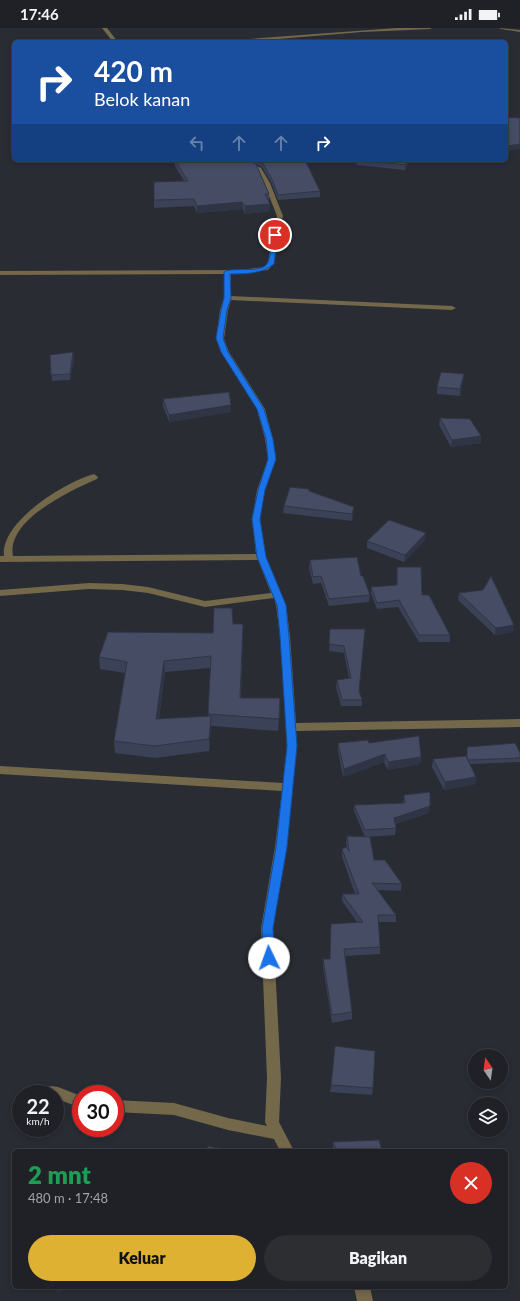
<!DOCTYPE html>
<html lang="id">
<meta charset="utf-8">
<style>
:root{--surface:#1f2126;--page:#2c2e32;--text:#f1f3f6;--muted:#a1a3a7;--line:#3c3e43;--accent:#deb133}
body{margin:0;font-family:Lato,sans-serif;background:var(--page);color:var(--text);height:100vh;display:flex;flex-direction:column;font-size:15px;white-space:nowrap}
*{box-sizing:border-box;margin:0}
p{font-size:13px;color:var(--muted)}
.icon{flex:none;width:22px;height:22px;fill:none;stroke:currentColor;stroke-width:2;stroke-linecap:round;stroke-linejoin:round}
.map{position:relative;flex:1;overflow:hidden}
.panel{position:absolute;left:12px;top:1121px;width:496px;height:140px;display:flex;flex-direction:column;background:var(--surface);border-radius:6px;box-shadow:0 2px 6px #0003,0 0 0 1px var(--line)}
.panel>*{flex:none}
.hud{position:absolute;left:12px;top:12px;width:496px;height:122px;border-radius:6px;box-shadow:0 2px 6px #0003,0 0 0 1px var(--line);background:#1a4fa0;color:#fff;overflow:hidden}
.needle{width:26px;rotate:347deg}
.controls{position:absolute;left:468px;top:1021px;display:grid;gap:8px}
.controls a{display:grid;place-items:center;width:40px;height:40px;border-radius:50%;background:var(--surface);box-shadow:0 2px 6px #0003,0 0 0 1px var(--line);font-size:20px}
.speed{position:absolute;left:12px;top:1057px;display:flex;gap:8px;font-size:20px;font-weight:700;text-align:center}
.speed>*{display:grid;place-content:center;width:52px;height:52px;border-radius:50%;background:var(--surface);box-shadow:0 2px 6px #0003,0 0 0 1px var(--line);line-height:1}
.speed small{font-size:10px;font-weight:400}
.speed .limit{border:6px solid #d22;background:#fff;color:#111}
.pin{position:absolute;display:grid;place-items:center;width:34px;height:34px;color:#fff;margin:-17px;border:2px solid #fff;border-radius:50%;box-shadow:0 1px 4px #0007}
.me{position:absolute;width:44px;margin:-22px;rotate:357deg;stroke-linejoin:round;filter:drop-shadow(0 0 3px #0008)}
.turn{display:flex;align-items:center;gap:14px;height:84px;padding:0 16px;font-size:18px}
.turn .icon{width:52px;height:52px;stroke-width:2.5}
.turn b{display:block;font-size:28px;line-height:34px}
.lanes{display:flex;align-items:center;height:38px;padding:0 16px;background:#0003;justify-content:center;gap:20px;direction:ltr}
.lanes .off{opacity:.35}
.round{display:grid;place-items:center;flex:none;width:42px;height:42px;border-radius:21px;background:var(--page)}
.overview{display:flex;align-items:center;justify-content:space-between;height:68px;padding:0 16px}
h1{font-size:24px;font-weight:800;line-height:30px;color:#1e9e55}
.action{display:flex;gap:8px;margin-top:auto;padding:8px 16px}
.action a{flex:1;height:46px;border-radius:24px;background:var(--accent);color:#111;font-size:16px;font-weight:800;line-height:46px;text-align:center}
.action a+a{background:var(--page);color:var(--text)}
.status{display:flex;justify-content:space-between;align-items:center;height:28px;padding:0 20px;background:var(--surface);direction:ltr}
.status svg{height:11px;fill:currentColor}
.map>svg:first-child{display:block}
</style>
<div class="status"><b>17:46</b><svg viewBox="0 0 49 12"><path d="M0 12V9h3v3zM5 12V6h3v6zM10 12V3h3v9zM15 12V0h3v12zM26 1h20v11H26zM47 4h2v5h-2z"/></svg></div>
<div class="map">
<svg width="520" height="1273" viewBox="0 0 520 1273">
<rect width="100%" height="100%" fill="#292c33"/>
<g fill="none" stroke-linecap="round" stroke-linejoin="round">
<!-- minor -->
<path fill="#74684b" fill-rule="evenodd" d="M102,0H107L118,14H113Z
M397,0H432L430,1L362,4L241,14H220L222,13Z
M499,0L520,2V4L501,1Z
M232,132L247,133L261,140L270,155L283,188L278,207L274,235L268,242L231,246V268L452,278L456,280L452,282L231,272L228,282L224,311L229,324L265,381L273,411L276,431L265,462L260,491L266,529L286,577L290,608L296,695L520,691V699L296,703L297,718L287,819L273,900L281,1050L279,1094L294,1123H280L274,1111L228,1102L174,1087L115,1084V1072L174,1075L228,1090L267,1098L265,1094L267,1050L261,900L275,819L282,763L0,746V738L283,755L287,718L280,608L276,577L274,570L205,579L148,565L122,562L89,561L0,568V562L89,555L122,556L148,559L205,573L271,565L258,532L0,534V528H4C0,494 65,454 94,446L98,449L97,451C70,463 6,492 13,528L256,526L252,491L257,462L268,431L265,411L257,381L221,324L216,311L220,282L224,270V246L0,247V243L241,242L264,239L268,235L272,207L277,188L264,155L257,142Z
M51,1058L58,1059L81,1068V1080L55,1070V1066H45L44,1064L46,1060Z
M354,1259H370L373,1273H357Z"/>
</g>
<!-- wall -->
<path fill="#3b4156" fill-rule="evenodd" d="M506,89L520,90L508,123L506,122Z
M174,132H246L269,166V173H268L270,183L245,186L243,181L197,185L194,178L154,180V172L184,153L175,138Z
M248,132H305L320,163V169L278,172L271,154L262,139Z
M354,132H411L405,142L357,137Z
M73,324L74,331L70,352L52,353L50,327Z
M464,346L463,353L460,368L437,366V359Z
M163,371L231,384L169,394L163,378Z
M440,390L481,415L451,419L439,397Z
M309,461V464L354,479L353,487L352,493L283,485L284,478Z
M425,512L404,534L367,520V513Z
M310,532L361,548L370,567L369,574L329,578L321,555L313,556L309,540Z
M371,559L422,567L450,607V614H419L398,579L377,581L371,566Z
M459,565L513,604L495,607L458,572Z
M233,596H243L241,670L280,682L278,703L211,698L209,723L155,730L115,725L114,713L125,645L100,641L99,629L213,605ZM211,640L208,689L159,691L165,644Z
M330,601H365L359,664L362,672V678H341L336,659L337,652L349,650L344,625L329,623Z
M338,715H369L421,729L420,736L388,742L384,734L343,749L338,723Z
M467,719L520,725V734L470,736L476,749L475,756L444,762L432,739L433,731L467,729Z
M404,767L429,785L395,796L396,800L395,807L365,809L354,783V777L403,775Z
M347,808L402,856L401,863L378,862L396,887V894H379L380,919V926L345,928L352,984V991L332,995L323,939V931H330L357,894L342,873V866H355L342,829V821H347L346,815Z
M331,1057L373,1060L372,1067L330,1064Z
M333,1114L382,1123H333Z"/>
<!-- shaded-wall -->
<path fill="#303546" d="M520,116V121L508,123V118Z
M408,132H411L405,142V137Z
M242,174L243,181L197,185V178Z
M270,176V183L245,186V178Z
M73,324L74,331L70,352V346Z
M464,346L463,353L460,368V361Z
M231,377V384L169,394V387Z
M481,408V415L451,419L452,412Z
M354,479L353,487L352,493V486Z
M426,505L425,512L404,534L405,527Z
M243,596V608L240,681V670Z
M514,597L513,604L495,607L496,600Z
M164,633L165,644L157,703L156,691Z
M211,688V700L209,723V711Z
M385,726L384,734L343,749L344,741Z
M421,729L420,736L388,742V734Z
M476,749L475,756L444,762L445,754Z
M430,778L429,785L394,796V790Z
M56,1259H72L57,1265Z
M294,1259H303L294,1263Z"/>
<!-- building -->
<path fill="#454c64" stroke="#303546" d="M506,89L520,90V116L508,118L506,117Z
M175,132H246L256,136L269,166H265L270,176L245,178L242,174L197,178L194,171L154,172V154L188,153Z
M259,132H305L320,163L278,167L271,149L262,134Z
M359,132H408L405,137Z
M73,324L70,346L51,347L50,327Z
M441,344L464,346L460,361L437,359Z
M229,364L231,377L169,387L163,371Z
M440,390L470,391L481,408L452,412Z
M290,459L309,461V463L354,479L352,486L284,478Z
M389,492L426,505L405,527L367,513Z
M357,529L361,548H363L370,567L329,571L321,548L313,549L310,532Z
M397,539H421L422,567H429L450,607H419L399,572L377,575L371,559L397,557Z
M491,548L514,597L496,600L459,565L483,562Z
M214,580H232L233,596H243L240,670H280L279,691L208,686L211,628L164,633L156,691L211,688L209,711L154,718L114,713L127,634L99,629L108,604L213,605Z
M330,601H365L359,663L362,672H342L337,652L351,650L344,618L329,616Z
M419,708L421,729L388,734L385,726L344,741L338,715L368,712L369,715Z
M515,715L520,725V730L468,732L467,731V719Z
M466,728L476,749L445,754L433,731Z
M430,764V778L394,790L396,800L365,802L354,777L405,775L404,767Z
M347,808L370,809L374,832H385L402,856L372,855L396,887H378L380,919L344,921L352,984L332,987L323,931H330L331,896L363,894L342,866H359L342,821L346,819L349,823Z
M335,1018L375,1023L373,1060L331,1057Z
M379,1112L382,1123H337L333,1114Z
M208,1118L233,1123H207Z"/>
<!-- route -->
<path fill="#1a73e8" stroke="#114b97" d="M273,206L278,207L274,236C263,246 244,246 230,246L231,270L227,282L223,310L228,324L264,381L273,411L276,431L265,462L260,491L266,529L286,577L289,608L297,718L287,819L273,900L275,930L273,933L269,934L265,933L263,930L262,900L276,819L287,718L280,608L277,577L257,529L252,491L258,462L268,431L266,411L257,381L221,324L216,310L221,282L224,270V244C232,238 263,247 268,234C272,226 269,214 273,206Z"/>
</svg>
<div class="controls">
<a><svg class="needle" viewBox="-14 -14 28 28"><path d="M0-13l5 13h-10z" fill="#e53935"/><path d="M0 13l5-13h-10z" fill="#a1a3a7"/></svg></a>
<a><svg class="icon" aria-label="layers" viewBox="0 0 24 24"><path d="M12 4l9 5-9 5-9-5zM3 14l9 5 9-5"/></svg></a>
</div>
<div class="speed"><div>22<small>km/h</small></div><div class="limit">30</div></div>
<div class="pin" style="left:275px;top:207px;background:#d93025"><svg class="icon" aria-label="arrive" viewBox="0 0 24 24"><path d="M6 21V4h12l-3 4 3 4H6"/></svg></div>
<svg class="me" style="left:269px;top:930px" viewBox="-20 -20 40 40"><circle r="19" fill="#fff"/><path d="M0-13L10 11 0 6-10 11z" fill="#1a73e8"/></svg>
<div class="hud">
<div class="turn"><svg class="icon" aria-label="right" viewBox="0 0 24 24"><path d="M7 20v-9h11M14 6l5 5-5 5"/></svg><div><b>420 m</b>Belok kanan</div></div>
<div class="lanes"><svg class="icon off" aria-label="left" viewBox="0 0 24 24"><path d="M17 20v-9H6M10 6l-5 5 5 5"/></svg><svg class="icon off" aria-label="ahead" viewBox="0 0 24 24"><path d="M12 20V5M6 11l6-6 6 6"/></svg><svg class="icon off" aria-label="ahead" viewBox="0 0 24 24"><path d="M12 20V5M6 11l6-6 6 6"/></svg><svg class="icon" aria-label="right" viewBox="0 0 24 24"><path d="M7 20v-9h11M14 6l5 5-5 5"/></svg></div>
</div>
<section class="panel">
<div class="overview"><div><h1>2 mnt</h1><p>480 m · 17:48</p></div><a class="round" style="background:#d93025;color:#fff"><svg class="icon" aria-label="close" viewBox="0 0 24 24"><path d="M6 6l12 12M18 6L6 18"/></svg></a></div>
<div class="action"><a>Keluar</a><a>Bagikan</a></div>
</section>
</div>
